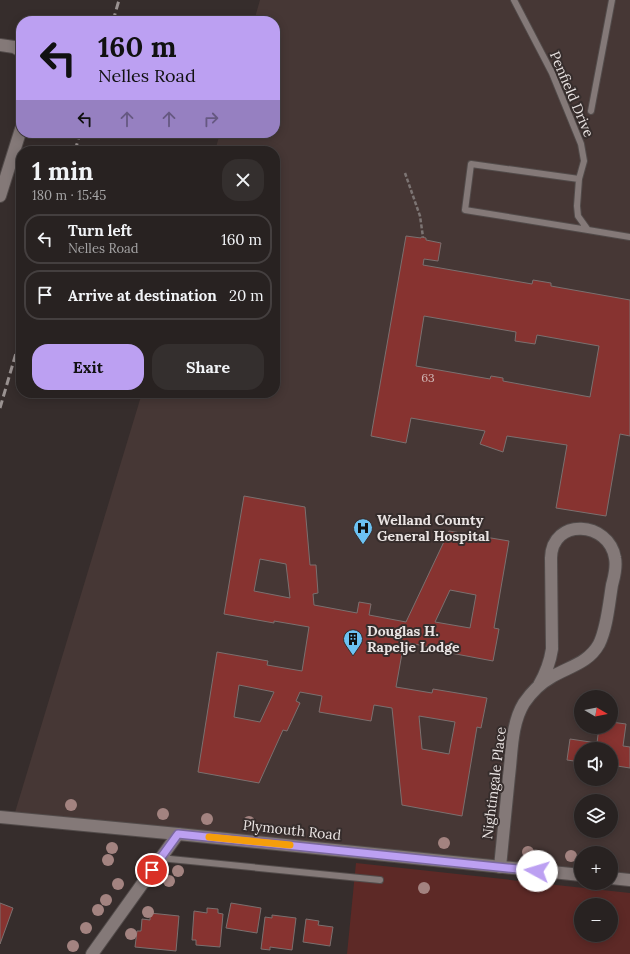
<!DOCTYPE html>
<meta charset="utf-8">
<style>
:root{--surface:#282221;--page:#342f2e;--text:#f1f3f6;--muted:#a5a4a5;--line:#443f3f;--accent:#bca0f2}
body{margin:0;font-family:Lora,serif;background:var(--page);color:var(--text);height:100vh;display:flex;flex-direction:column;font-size:15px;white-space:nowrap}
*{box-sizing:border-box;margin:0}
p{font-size:13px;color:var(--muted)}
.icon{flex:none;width:22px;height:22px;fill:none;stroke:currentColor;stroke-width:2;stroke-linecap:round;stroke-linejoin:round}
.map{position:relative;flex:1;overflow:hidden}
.panel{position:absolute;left:16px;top:146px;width:264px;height:252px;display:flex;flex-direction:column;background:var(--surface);border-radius:16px;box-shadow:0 2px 10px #0003,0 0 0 1px var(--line)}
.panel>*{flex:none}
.hud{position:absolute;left:16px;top:16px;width:264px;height:122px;border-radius:16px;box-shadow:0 2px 10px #0003,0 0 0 1px var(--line);background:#bca0f2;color:#111;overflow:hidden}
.needle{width:26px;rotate:100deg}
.fabs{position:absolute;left:574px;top:690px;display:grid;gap:8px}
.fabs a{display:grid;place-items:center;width:44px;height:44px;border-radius:50%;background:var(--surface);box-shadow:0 2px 10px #0003,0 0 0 1px var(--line);font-size:20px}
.pin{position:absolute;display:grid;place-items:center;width:34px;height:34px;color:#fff;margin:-17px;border:2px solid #fff;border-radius:50%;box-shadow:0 1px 4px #0007}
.me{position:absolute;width:44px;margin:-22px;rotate:276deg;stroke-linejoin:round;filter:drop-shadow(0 0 3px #0008)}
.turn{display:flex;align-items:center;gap:14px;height:84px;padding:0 16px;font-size:18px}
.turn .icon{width:52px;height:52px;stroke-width:2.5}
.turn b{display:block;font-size:28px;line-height:34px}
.lanes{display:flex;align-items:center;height:38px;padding:0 16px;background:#0003;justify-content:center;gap:20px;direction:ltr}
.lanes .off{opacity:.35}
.round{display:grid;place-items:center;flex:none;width:42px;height:42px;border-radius:16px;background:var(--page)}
.headline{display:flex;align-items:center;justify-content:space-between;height:68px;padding:0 16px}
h1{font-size:24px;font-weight:700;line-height:30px}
.cta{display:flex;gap:8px;margin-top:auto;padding:8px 16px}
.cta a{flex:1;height:46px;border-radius:16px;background:var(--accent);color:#111;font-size:16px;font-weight:700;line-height:46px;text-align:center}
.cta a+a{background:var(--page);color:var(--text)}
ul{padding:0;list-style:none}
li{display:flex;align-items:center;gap:12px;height:50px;margin:0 8px 6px;padding:0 8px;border:2px solid var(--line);border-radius:16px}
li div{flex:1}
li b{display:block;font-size:15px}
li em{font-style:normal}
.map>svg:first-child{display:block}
</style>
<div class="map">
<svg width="630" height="954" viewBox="0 0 630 954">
<rect width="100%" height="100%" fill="#362d2c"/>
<!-- built -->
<path fill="#463735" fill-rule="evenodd" d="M260,0H630V880L611,878V853H581V875L13,819L142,393H275V151H215L220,133H275V21H254ZM581,697H611V727H581ZM581,749H611V779H581ZM581,801H611V831H581Z"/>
<!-- green -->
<path fill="#5d2926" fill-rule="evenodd" d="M356,863L630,893V954H347ZM581,905H611V935H581Z"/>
<!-- building -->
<path fill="#873330" stroke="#7b706f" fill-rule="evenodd" d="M406,236L421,238V237L426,238V240L441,243L438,261L424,259L423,265L532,284L533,280L551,283V286L630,300V436L620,434L606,516L556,508L567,445L507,436L503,452L480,444L485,431L411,418L406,443L371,436ZM424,316L516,332L515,341L535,344L537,335L599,346L590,397L503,381V378L491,376L490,379L416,366Z
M244,496L305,507L310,565H316L318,593L313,594L314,605L357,613L359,602L371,604L369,615L406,622L449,531L509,541L494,628L499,629L493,661L440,651V649L404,642L396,687L432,693L433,689L487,698L481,728L477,727L462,816L402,805L392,708L374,705L371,721L319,712L322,696L300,692L296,701L300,703L287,731L283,730L259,783L198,772L217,652L268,661L267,665L302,671L309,627L274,621V623L224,614ZM260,559L286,564L290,598L254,591ZM450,590L476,595L470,628L435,622ZM239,685L274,692L260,722L234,717ZM419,716L455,722L449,754L422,749Z
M611,722L626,724L623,746L630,747V768L611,765V749H581V762L567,760L570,739L597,743L599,727H611Z
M0,903L13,908L0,944Z
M231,903L261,908L257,933L226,928Z
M207,908L218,909V913L223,914L220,947L196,945V940H192L194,911L207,913Z
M150,913L179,916L176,951L135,947L137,931H141L142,919L150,920Z
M272,915L296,918L292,950L270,947V950L261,949L265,917L272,918Z
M306,919L319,921L318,925L333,927L330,946L303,942Z"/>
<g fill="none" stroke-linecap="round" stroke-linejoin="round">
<defs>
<path id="lane" d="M514,0L552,73L581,144L584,161L579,179L577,206L578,216L588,230L630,237
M591,111L612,0
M579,179L471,164L465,210L588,230
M160,858L380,880"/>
<path id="street" d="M0,45L14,47L21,51
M0,196L21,129
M500,867C503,837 506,807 509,776C512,753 511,724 524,703C531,693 539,684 550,678C567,667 588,664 599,644C607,628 609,603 612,585C614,577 617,568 615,558C609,521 552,517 551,558L552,649C550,662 546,673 539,685
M92,954L178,834"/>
<path id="secondary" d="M0,817L178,834L581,875
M611,878L630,880"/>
</defs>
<!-- lane casing -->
<use href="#lane" stroke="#524b4a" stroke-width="8"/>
<!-- street casing -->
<use href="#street" stroke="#524b4a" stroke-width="14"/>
<!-- secondary casing -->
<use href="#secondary" stroke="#524b4a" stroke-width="14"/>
<!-- path -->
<path stroke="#7c7473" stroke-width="2.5" stroke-dasharray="4 2" stroke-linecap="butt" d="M405,173L420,216L423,237"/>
<!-- lane -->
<use href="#lane" stroke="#847978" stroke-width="6"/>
<!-- street -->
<use href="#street" stroke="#847978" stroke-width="12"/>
<!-- secondary -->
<use href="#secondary" stroke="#847978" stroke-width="12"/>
<!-- rail -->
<path stroke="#9a9291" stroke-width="3" stroke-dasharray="8 4" stroke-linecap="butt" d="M113,21L119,0
M75,151L80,133
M0,408L21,336"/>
</g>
<!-- trees -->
<g fill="#a38380">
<circle cx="71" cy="805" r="6"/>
<circle cx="163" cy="814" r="6"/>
<circle cx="207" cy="819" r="6"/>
<circle cx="249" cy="822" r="6"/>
<circle cx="444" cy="843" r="6"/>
<circle cx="112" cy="848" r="6"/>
<circle cx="528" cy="852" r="6"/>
<circle cx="571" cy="856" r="6"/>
<circle cx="108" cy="860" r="6"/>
<circle cx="178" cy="871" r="6"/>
<circle cx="169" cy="881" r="6"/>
<circle cx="118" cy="884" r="6"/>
<circle cx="424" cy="888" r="6"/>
<circle cx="106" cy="900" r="6"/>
<circle cx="98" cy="910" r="6"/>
<circle cx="148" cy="912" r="6"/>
<circle cx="86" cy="928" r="6"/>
<circle cx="131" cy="934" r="6"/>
<circle cx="73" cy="946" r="6"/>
</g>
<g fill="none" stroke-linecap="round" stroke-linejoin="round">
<defs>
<path id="route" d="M152,870L178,834L537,871"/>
</defs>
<!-- route casing -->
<use href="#route" stroke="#7a689d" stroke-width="10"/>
<!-- route -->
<use href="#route" stroke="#bca0f2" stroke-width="7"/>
<!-- slow -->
<path stroke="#f59e0b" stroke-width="7" d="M209,837L290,845"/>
</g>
<!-- icons -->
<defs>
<symbol id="hospital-pin" viewBox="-11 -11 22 30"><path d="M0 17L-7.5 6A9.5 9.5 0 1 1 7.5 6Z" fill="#6cc2f3" stroke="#362d2c"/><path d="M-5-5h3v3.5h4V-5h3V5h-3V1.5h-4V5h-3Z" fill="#111"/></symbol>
<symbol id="building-pin" viewBox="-11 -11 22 30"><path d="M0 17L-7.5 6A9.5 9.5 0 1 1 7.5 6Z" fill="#6cc2f3" stroke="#362d2c"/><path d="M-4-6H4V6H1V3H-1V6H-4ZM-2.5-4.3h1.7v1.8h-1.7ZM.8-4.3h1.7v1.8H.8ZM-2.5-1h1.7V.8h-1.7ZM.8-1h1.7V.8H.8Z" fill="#111"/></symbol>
</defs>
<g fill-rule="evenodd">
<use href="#hospital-pin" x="352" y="517" width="22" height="30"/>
<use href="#building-pin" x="342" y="628" width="22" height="30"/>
</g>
<g text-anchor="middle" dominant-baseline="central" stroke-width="4" stroke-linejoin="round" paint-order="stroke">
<!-- number labels -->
<g font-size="12" fill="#d1b8b6">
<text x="428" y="377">63</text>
</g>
<!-- street labels -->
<g font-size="14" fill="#eae4e3" stroke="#362d2c">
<text transform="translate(572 94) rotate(67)">Penfield Drive</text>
<text transform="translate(494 783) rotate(-83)">Nightingale Place</text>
<text transform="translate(292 830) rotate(6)">Plymouth Road</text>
</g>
<!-- poi labels -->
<g font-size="14" font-weight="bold" fill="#eae4e3" stroke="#362d2c" text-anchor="start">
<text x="377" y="520">Welland County<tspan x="377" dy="16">General Hospital</tspan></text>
<text x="367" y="631">Douglas H.<tspan x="367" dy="16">Rapelje Lodge</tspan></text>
</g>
</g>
</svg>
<div class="fabs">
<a><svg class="needle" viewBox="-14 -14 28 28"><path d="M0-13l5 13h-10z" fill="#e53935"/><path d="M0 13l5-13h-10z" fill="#a5a4a5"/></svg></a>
<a><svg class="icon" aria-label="sound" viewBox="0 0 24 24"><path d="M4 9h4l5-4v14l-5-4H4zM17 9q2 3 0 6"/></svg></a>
<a><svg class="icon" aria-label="layers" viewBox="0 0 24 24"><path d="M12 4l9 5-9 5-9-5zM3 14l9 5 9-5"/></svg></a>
<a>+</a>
<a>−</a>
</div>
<div class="pin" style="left:152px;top:870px;background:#d93025"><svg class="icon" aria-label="arrive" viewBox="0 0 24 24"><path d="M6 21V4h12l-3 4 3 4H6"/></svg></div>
<svg class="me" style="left:537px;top:871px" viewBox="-20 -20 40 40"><circle r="19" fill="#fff"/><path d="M0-13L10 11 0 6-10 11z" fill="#bca0f2"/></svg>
<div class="hud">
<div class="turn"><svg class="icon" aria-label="left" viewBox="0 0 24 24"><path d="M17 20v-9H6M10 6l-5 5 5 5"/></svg><div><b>160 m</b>Nelles Road</div></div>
<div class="lanes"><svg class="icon" aria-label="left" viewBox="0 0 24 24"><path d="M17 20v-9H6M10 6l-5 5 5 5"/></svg><svg class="icon off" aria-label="ahead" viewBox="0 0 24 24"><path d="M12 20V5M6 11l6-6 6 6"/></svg><svg class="icon off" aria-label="ahead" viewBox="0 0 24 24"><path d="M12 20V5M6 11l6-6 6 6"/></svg><svg class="icon off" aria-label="right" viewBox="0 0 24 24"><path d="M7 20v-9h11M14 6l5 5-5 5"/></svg></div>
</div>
<section class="panel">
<div class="headline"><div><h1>1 min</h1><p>180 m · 15:45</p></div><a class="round"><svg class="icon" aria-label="close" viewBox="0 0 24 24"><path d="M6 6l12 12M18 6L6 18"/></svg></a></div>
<ul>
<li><svg class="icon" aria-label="left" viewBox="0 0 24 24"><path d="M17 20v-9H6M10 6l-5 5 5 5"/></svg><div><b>Turn left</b><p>Nelles Road</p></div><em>160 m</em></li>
<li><svg class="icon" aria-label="arrive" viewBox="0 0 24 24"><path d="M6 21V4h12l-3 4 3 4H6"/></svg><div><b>Arrive at destination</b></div><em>20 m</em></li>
</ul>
<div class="cta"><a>Exit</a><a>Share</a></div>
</section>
</div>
